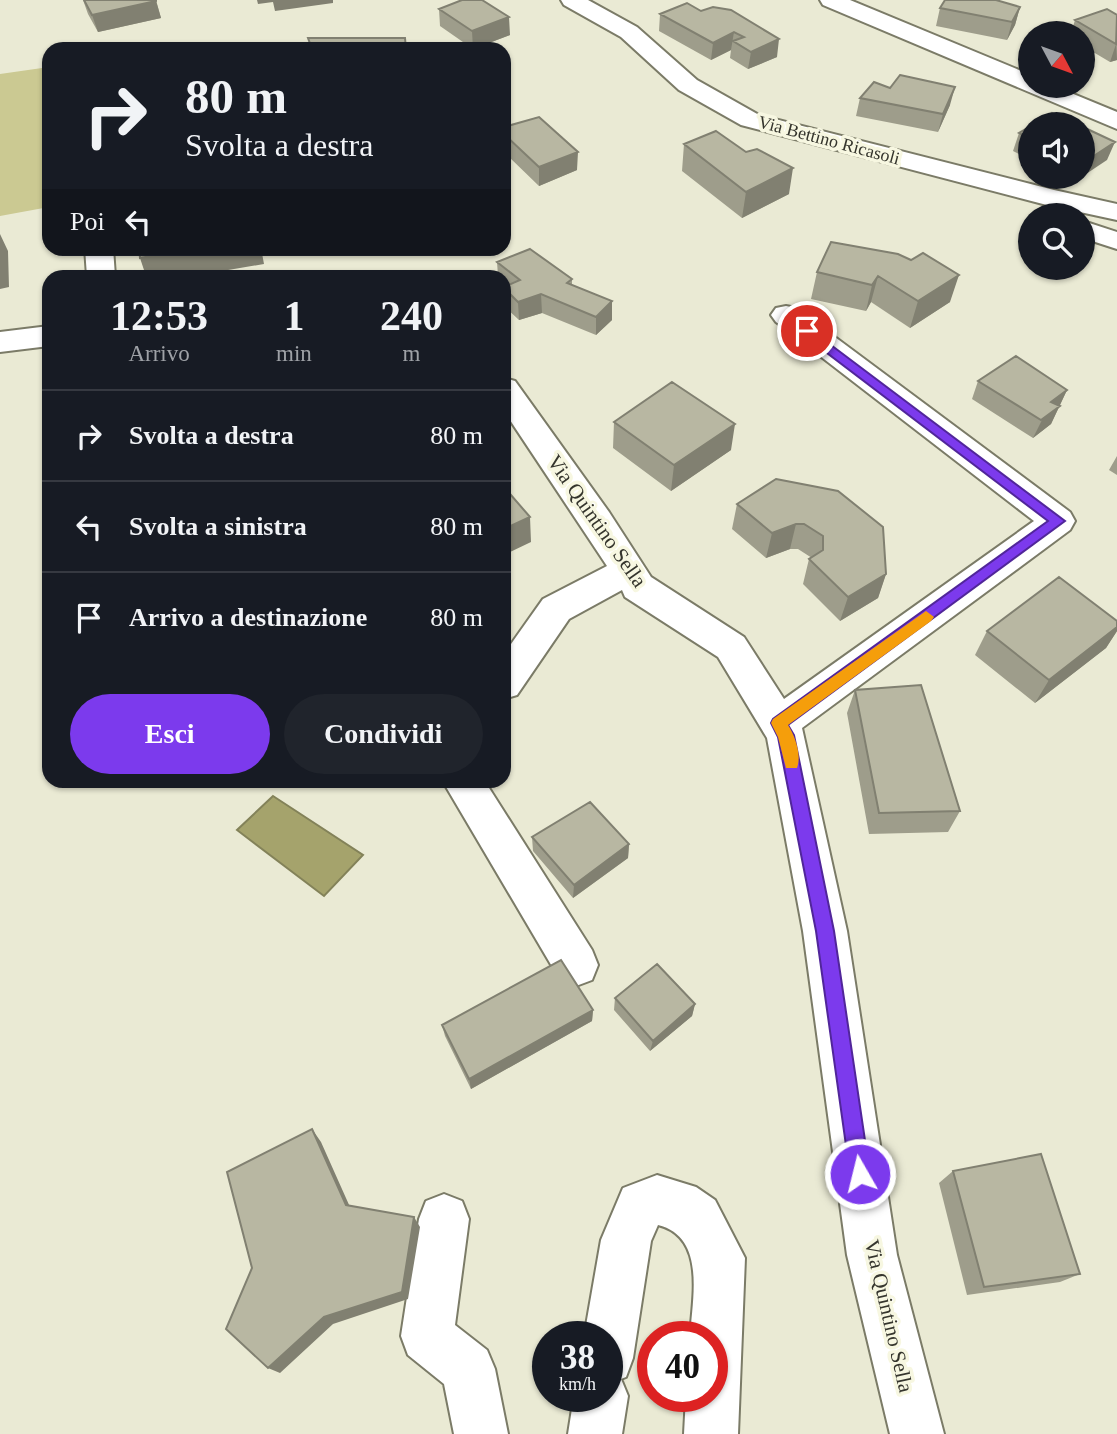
<!DOCTYPE html>
<html lang="it">
<style>
:root{--surface:#171b24;--page:#20242c;--text:#f1f3f6;--muted:#9ea1a6;--line:#363941;--accent:#7c3aed}
body{margin:0;font-family:Georgia,serif;background:var(--page);color:var(--text);height:100vh;display:flex;flex-direction:column;font-size:26px;white-space:nowrap}
*{box-sizing:border-box;margin:0}
p{font-size:23px;color:var(--muted)}
.icon{flex:none;width:38px;height:38px;fill:none;stroke:currentColor;stroke-width:2;stroke-linecap:round;stroke-linejoin:round}
.map{position:relative;flex:1;overflow:hidden}
.drawer{position:absolute;left:42px;top:270px;width:469px;height:518px;display:flex;flex-direction:column;background:var(--surface);border-radius:21px;box-shadow:0 2px 5px #0004}
.drawer>*{flex:none}
.banner{position:absolute;left:42px;top:42px;width:469px;height:214px;border-radius:21px;box-shadow:0 2px 5px #0004;background:#171b24;color:var(--text);overflow:hidden}
.needle{width:46px;rotate:131deg}
.buttons{position:absolute;left:1018px;top:21px;display:grid;gap:14px}
.buttons a{display:grid;place-items:center;width:77px;height:77px;border-radius:50%;background:var(--surface);box-shadow:0 2px 5px #0004;font-size:35px}
.speed{position:absolute;left:532px;top:1321px;display:flex;gap:14px;font-size:35px;font-weight:700;text-align:center}
.speed>*{display:grid;place-content:center;width:91px;height:91px;border-radius:50%;background:var(--surface);box-shadow:0 2px 5px #0004;line-height:1}
.speed small{font-size:18px;font-weight:400}
.speed .limit{border:10px solid #d22;background:#fff;color:#111}
.pin{position:absolute;display:grid;place-items:center;width:60px;height:60px;color:#fff;margin:-30px;border:4px solid #fff;border-radius:50%;box-shadow:0 2px 7px #0007}
.me{position:absolute;width:77px;margin:-38px;rotate:352deg;stroke-linejoin:round;filter:drop-shadow(0 0 5px #0008)}
.turn{display:flex;align-items:center;gap:24px;height:147px;padding:0 28px;font-size:32px}
.turn .icon{width:91px;height:91px;stroke-width:2.5}
.turn b{display:block;font-size:49px;line-height:60px}
.then{display:flex;align-items:center;height:66px;padding:0 28px;background:#0003;gap:14px;font-size:26px}
.eta{display:flex;justify-content:space-evenly;align-items:center;height:119px;text-align:center}
.eta b{font-size:42px;font-weight:700;line-height:49px}
.primary-button{display:flex;gap:14px;margin-top:auto;padding:14px 28px}
.primary-button a{flex:1;height:80px;border-radius:42px;background:var(--accent);color:#fff;font-size:28px;font-weight:700;line-height:80px;text-align:center}
.primary-button a+a{background:var(--page);color:var(--text)}
ul{padding:0;list-style:none}
li{display:flex;align-items:center;gap:21px;height:91px;padding:0 28px;border-top:2px solid var(--line)}
li div{flex:1}
li b{display:block;font-size:26px}
li em{font-style:normal}
.map>svg:first-child{display:block}
</style>
<div class="map">
<svg width="1117" height="1434" viewBox="0 0 1117 1434">
<rect width="100%" height="100%" fill="#eaead4"/>
<!-- green -->
<path fill="#cbc992" d="M49,67V207L0,216V74Z"/>
<!-- water -->
<path fill="#a5a36c" stroke="#838259" stroke-width="2" d="M273,796L363,855L324,896L237,830Z"/>
<g fill="none" stroke-linecap="round" stroke-linejoin="round">
<defs>
<path id="minor" d="M561,0H588L637,27L697,80L759,115L1054,190L1117,204V220L1043,204L741,125L679,90L621,37L564,5Z
M820,0H850L1031,75V86H1054L1117,112V129L823,5Z
M1083,221L1117,232V249L1083,238Z
M85,248H113L115,276H87Z
M786,306L796,308L1070,512L1075,521L1070,530L802,728L847,931L897,1255L944,1434H890L847,1255L803,931L767,738L718,657L625,597L622,590L569,619L517,695L504,699V654L543,599L607,566L504,411V378L515,381L609,512L651,577L744,637L784,699L1034,521L776,322L771,315L776,308Z
M49,326V346L0,352V332Z
M442,780H484L592,950L598,965L592,980L576,986L560,980Z
M657,1175L696,1187L715,1200L745,1258L738,1434H684L686,1396H712V1337H690C692,1300 707,1237 658,1225L651,1241L633,1358L626,1377L621,1379L628,1396L622,1434H568L574,1396H607V1337H584L601,1240L623,1188Z
M444,1194L462,1201L469,1219L455,1325L487,1350L495,1369L508,1434H454L444,1384L408,1355L401,1336L419,1219L426,1201Z"/>
</defs>
<!-- minor casing -->
<use href="#minor" stroke="#7b7b67" stroke-width="4"/>
<!-- minor -->
<use href="#minor" fill="#fff" fill-rule="evenodd"/>
</g>
<!-- wall -->
<path fill="#9e9d8b" d="M83,0H156L161,18L98,32L88,14Z
M1020,7L1015,25L1007,40L936,26L940,8Z
M439,9L510,35L473,49L440,26Z
M701,11L777,57L748,69L730,58L731,50L711,60L659,31L660,14Z
M1117,15V60L1110,62L1083,46V33H1071L1075,20Z
M890,88L950,105L938,132L856,116L860,98Z
M1031,126V160L1013,151L1019,133Z
M504,127L577,170L539,186L504,152Z
M684,144L789,194L742,218L682,171Z
M1064,177H1082L1074,182Z
M831,242L950,302L910,328L871,302L866,311L811,299L817,272Z
M497,262L572,279V285L612,320L596,335L542,313L519,320L504,306V287L505,286L504,285V276H498Z
M978,381L1067,390L1051,424L1033,438L972,399Z
M614,422L731,450L671,491L613,448Z
M1117,456V475L1109,470Z
M776,479L886,574L878,598L840,621L803,584L809,559L812,558L798,549H790L766,558L732,529L737,504Z
M1117,621V631L1106,648L1035,703L975,655L987,631Z
M855,690L960,811L948,832L869,834L847,713Z
M532,837L629,844L628,858L573,898L533,851Z
M615,998L695,1004L692,1016L650,1051L614,1010Z
M593,1010L592,1021L471,1089L445,1036L442,1025Z
M953,1171L1080,1274L1060,1282L967,1295L939,1183Z"/>
<!-- shaded-wall -->
<path fill="#818071" d="M257,0H333V3L275,11L273,2L258,4Z
M156,1L161,18L98,32L92,15Z
M1020,7L1015,25L1007,40L1012,22Z
M509,17L510,35L473,49L472,31Z
M734,32L731,50L711,60L713,43Z
M779,39L777,57L748,69L751,52Z
M1116,44L1117,60L1110,62Z
M955,87L950,105L938,132L943,114Z
M1115,142L1107,160L1083,176V163Z
M578,152L577,170L539,186V167Z
M793,168L789,194L742,218L746,192Z
M0,234L8,251L9,287L0,289Z
M194,248H261L264,264L193,276H146L140,258Z
M959,275L950,302L910,328L918,301Z
M878,276L871,302L866,311L872,285Z
M541,294L542,313L519,320L518,302Z
M612,301V320L596,335V317Z
M1067,390L1051,424L1033,438L1051,402Z
M735,424L731,450L671,491L674,465Z
M530,517L531,542L504,555V529Z
M796,524L790,549L766,558L772,533Z
M886,574L878,598L840,621L848,597Z
M1117,627V631L1106,648L1035,703L1049,680Z
M629,844L628,858L573,898L574,885Z
M695,1004L692,1016L650,1051L653,1041Z
M593,1010L592,1021L471,1089L469,1079Z
M312,1129L321,1142L354,1216L346,1205Z
M414,1217L420,1227L408,1299L333,1324L280,1373L268,1368Z"/>
<!-- building -->
<path fill="#b8b7a2" stroke="#818071" stroke-width="2" d="M84,0H156V1L92,15Z
M462,0H482L509,17L472,31L439,9Z
M945,0H996L1020,7L1012,22L940,8Z
M687,3L701,11L713,7L731,10L779,39L751,52L733,41L744,37L734,32L713,43L660,14Z
M1107,9L1117,15L1116,44L1075,20Z
M308,38H405L406,49H312Z
M900,75L955,87L943,114L860,98L874,82L890,88Z
M1052,113L1077,124H1034Z
M539,117L578,152L539,167L504,134V127Z
M1031,126V139L1019,133Z
M1083,127L1115,142L1083,163Z
M716,131L746,152L757,149L793,168L746,192L684,144Z
M831,242L898,254L911,260L923,253L959,275L918,301L878,276L872,285L817,272Z
M139,248H194L140,258Z
M530,249L572,279L567,283L612,301L596,317L541,294L518,302L504,288V287L520,280L497,262Z
M1016,356L1067,390L1051,402L1060,406L1041,420L978,381Z
M672,382L735,424L674,465L614,422Z
M776,479L838,491L883,527L886,574L848,597L809,559L823,550V536L804,524H796L772,533L737,504Z
M504,487L530,517L504,529Z
M1059,577L1117,621V627L1049,680L987,631Z
M921,685L960,811L879,813L855,690Z
M590,802L629,844L574,885L532,837Z
M561,960L593,1010L469,1079L442,1025Z
M657,964L695,1004L653,1041L615,998Z
M312,1129L346,1205L414,1217L402,1292L324,1317L268,1368L226,1329L252,1268L227,1172Z
M1041,1154L1080,1274L984,1287L953,1171Z"/>
<!-- route -->
<path fill="#7c3aed" stroke="#51269a" stroke-width="2" d="M807,327L1065,521L788,725L794,735L834,931L870,1174L867,1181L860,1184L853,1181L850,1174L816,931L778,737L771,723L773,719L1048,521L802,334L800,331Z"/>
<!-- slow -->
<path fill="#f59e0b" d="M926,611L934,617L931,621L788,725C795,736 802,755 797,768H786L778,737L771,723L773,719Z"/>
<g text-anchor="middle" dominant-baseline="central" stroke-width="7" stroke-linejoin="round" paint-order="stroke">
<!-- far-street labels -->
<g font-size="18" fill="#35352d" stroke="#f7f7e1">
<text transform="translate(829 140) rotate(15)">Via Bettino Ricasoli</text>
</g>
<!-- street labels -->
<g font-size="21" fill="#35352d" stroke="#f7f7e1">
<text transform="translate(597 521) rotate(55)">Via Quintino Sella</text>
<text transform="translate(889 1316) rotate(77)">Via Quintino Sella</text>
</g>
</g>
</svg>
<div class="buttons">
<a><svg class="needle" viewBox="-14 -14 28 28"><path d="M0-13l5 13h-10z" fill="#e53935"/><path d="M0 13l5-13h-10z" fill="#9ea1a6"/></svg></a>
<a><svg class="icon" aria-label="sound" viewBox="0 0 24 24"><path d="M4 9h4l5-4v14l-5-4H4zM17 9q2 3 0 6"/></svg></a>
<a><svg class="icon" aria-label="search" viewBox="0 0 24 24"><circle cx="10" cy="10" r="6"/><path d="M15 15l6 6"/></svg></a>
</div>
<div class="speed"><div>38<small>km/h</small></div><div class="limit">40</div></div>
<div class="pin" style="left:807px;top:331px;background:#d93025"><svg class="icon" aria-label="arrive" viewBox="0 0 24 24"><path d="M6 21V4h12l-3 4 3 4H6"/></svg></div>
<svg class="me" style="left:860px;top:1174px" viewBox="-20 -20 40 40"><circle r="17" fill="#7c3aed" stroke="#fff" stroke-width="3"/><path d="M0-11L8 9 0 5-8 9z" fill="#fff"/></svg>
<div class="banner">
<div class="turn"><svg class="icon" aria-label="right" viewBox="0 0 24 24"><path d="M7 20v-9h11M14 6l5 5-5 5"/></svg><div><b>80 m</b>Svolta a destra</div></div>
<div class="then">Poi<svg class="icon" aria-label="left" viewBox="0 0 24 24"><path d="M17 20v-9H6M10 6l-5 5 5 5"/></svg></div>
</div>
<section class="drawer">
<div class="eta">
<div><b>12:53</b><p>Arrivo</p></div>
<div><b>1</b><p>min</p></div>
<div><b>240</b><p>m</p></div>
</div>
<ul>
<li><svg class="icon" aria-label="right" viewBox="0 0 24 24"><path d="M7 20v-9h11M14 6l5 5-5 5"/></svg><div><b>Svolta a destra</b></div><em>80 m</em></li>
<li><svg class="icon" aria-label="left" viewBox="0 0 24 24"><path d="M17 20v-9H6M10 6l-5 5 5 5"/></svg><div><b>Svolta a sinistra</b></div><em>80 m</em></li>
<li><svg class="icon" aria-label="arrive" viewBox="0 0 24 24"><path d="M6 21V4h12l-3 4 3 4H6"/></svg><div><b>Arrivo a destinazione</b></div><em>80 m</em></li>
</ul>
<div class="primary-button"><a>Esci</a><a>Condividi</a></div>
</section>
</div>
